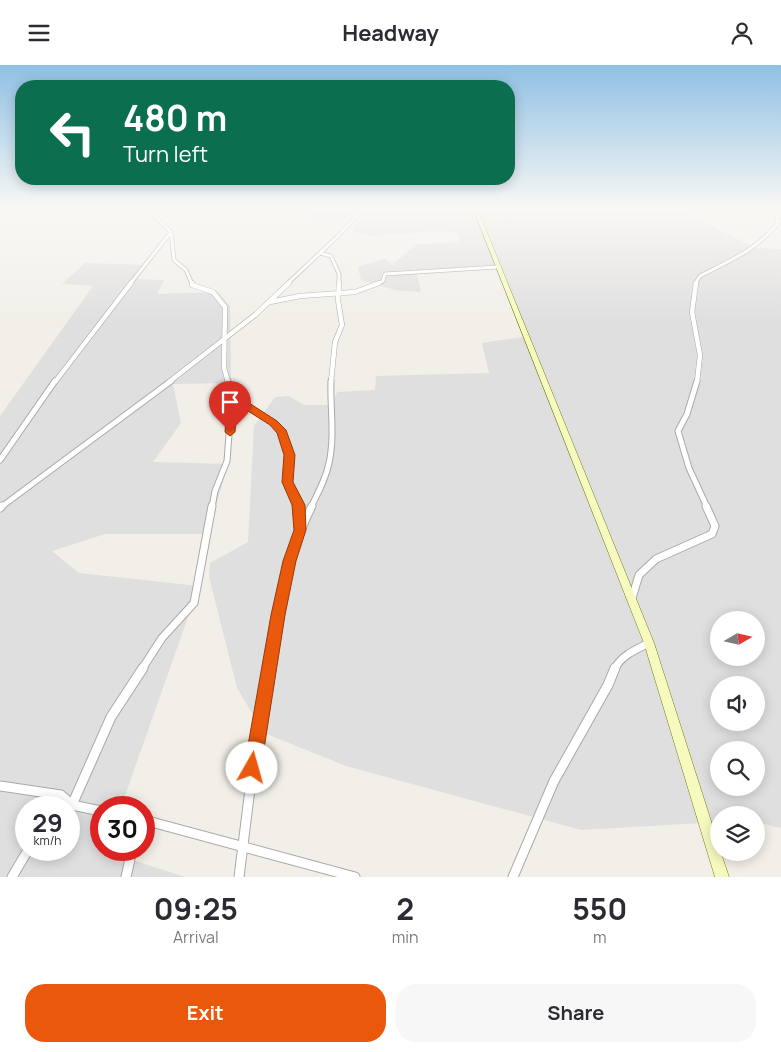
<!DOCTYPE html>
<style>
:root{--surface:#fff;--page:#f7f7f7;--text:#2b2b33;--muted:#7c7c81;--accent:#ea580c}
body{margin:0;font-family:Manrope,sans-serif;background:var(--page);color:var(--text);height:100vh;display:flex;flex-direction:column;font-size:19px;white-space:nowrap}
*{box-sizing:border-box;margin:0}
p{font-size:16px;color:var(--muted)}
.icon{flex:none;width:28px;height:28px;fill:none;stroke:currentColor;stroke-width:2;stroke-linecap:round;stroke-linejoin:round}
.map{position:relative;height:812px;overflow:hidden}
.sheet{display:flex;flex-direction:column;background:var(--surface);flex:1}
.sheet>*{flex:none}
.hud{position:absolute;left:15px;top:15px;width:500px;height:105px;border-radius:20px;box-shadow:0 2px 12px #0003;background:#0b6e4f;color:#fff;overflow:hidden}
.needle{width:32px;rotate:81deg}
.buttons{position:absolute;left:710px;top:546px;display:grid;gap:10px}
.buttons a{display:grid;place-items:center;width:55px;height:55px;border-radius:50%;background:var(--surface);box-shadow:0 2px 12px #0003;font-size:25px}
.speed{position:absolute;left:15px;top:731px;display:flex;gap:10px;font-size:25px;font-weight:700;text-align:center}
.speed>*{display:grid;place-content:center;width:65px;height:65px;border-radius:50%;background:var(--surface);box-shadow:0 2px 12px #0003;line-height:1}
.speed small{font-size:12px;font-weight:400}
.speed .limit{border:8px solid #d22;background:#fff;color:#111}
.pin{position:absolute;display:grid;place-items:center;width:42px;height:42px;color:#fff;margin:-51px -21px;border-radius:50% 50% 50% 0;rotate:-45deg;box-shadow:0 0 5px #0007}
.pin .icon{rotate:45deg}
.me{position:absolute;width:55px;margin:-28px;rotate:7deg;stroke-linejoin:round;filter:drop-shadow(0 0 4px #0008)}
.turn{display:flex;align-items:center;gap:18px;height:105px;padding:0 25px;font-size:22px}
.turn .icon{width:65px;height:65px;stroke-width:2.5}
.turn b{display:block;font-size:35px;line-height:42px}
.eta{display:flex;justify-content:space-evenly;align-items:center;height:85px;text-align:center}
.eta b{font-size:30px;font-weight:700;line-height:35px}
.button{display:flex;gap:10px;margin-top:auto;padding:10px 25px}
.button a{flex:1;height:58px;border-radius:20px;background:var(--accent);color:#fff;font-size:20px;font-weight:700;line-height:58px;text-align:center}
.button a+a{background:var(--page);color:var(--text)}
header{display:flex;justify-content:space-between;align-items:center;height:65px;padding:0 25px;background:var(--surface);font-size:22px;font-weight:700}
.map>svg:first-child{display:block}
</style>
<header><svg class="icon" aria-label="menu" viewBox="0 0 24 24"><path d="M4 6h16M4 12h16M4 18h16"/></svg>Headway<svg class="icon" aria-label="person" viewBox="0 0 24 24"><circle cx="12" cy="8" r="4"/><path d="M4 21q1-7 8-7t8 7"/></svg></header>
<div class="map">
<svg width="781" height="812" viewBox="0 0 781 812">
<rect width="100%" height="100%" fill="#f2efe9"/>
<!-- residential -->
<path fill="#e0dfdf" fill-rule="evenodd" d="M315,143H604L607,145L615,143H676L755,183L781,184V763L756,757V750H719V757L581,765L346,701L264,668L237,623L209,512L210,498L248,477L254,361L275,332L289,331L304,340H332L337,327L375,325L376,311L489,308L482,278L529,271L500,202L416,205L421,227L395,225L361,215L358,203L360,201L385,194L392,200L417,179L460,177L457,168L437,166L371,171L352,167L357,154H308ZM719,555H756V592H719ZM719,620H756V658H719ZM719,685H756V722H719Z
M85,198L146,200L137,214L164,215L157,229L218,227L230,241L231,318L173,319L181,358L153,397L228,399L208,469H105L52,486L79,508L199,521L121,742H101V785L185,812H0V351L93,221L62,219ZM26,742H69V785H26Z"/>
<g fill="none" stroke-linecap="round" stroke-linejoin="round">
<defs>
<path id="street-far4" d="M151,143L155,151L171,167L174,195L186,205L192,219
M772,143L777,152
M320,188L331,191L339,209V219
M130,219L171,167
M287,219L337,172L364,143
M377,219L383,216L385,209L498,202
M695,219L700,211C729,196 758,184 778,158L776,153L781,151"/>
<path id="street-far3" d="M192,218V220L213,227L225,242L224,303L228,317
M696,218L692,247L700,290L697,317
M270,237L300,231L355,227L379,218
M55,317L131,218
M169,317L255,250L289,218
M331,317L335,277L342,260L338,235L339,218"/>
<path id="street-far2" d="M697,316L687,349L678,366L689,403L707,442
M232,330L241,338L274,358L282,367L289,390L287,417L298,442
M0,395L55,316
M1,442L171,316
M212,442L215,426L227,396L232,330L228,316
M311,442C318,428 326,414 329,398C335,371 330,343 331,316"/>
<path id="street-far1" d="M298,441L300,464
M0,443L2,441
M632,533L639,510L656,494L712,469L715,461L706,441
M142,604L162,573L194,538L212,441
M270,604C280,549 286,492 312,441
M615,604C620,591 637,584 649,578"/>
<path id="street" d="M0,721L61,730L72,740L101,746
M72,740L111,652L143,603
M54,742L61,730
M144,755L355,812
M12,812L28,785
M126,812L132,785
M239,812L255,684L270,603
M513,812L554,716L608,620L615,603"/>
<path id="secondary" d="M473,143H477L654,578L719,781V788H721L729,812H715L644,578Z"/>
</defs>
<!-- street-far4 casing -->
<use href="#street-far4" stroke="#a9a9a9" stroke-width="4.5"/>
<!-- street-far3 casing -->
<use href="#street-far3" stroke="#a9a9a9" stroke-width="5.5"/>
<!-- street-far2 casing -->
<use href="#street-far2" stroke="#a9a9a9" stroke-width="7"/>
<!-- street-far1 casing -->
<use href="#street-far1" stroke="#a9a9a9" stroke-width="9"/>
<!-- street casing -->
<use href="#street" stroke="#a9a9a9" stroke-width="11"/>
<!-- secondary casing -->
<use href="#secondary" stroke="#707d05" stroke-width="1"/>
<!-- street-far4 -->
<use href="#street-far4" stroke="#fff" stroke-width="3"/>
<!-- street-far3 -->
<use href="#street-far3" stroke="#fff" stroke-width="4.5"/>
<!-- street-far2 -->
<use href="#street-far2" stroke="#fff" stroke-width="5"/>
<!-- street-far1 -->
<use href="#street-far1" stroke="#fff" stroke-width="7"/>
<!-- street -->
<use href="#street" stroke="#fff" stroke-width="9"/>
<!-- secondary -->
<use href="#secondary" fill="#f7fabf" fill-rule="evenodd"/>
</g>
<!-- sky -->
<linearGradient id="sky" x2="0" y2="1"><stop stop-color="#8fc0e4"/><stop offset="0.56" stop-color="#f9f8f5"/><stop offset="1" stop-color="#f9f8f5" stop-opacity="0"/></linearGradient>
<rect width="781" height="257" fill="url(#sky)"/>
<!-- route -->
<path fill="#ea580c" stroke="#983908" d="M232,327L277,356L286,365L295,390L293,417L305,440L306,465L296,496L285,550L261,703L259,710L252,712L246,710L244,703L271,550L283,496L294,465L292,440L282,417L284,390L277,368L270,360L237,339L235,367L230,371L225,367L228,330Z"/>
</svg>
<div class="buttons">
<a><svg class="needle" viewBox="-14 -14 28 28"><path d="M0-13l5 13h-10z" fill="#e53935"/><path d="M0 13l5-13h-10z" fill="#7c7c81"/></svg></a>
<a><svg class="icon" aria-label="sound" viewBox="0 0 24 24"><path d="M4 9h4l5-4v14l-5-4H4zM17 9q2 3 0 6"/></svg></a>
<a><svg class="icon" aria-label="search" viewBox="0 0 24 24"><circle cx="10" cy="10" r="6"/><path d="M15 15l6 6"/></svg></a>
<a><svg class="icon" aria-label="layers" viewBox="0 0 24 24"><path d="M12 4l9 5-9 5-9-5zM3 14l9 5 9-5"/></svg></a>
</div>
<div class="speed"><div>29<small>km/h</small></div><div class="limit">30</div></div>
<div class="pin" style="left:230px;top:367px;background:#d93025"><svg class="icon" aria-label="arrive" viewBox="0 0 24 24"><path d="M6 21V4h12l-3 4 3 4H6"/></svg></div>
<svg class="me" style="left:252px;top:703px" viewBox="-20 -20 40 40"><circle r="19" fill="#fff"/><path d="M0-13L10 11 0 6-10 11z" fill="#ea580c"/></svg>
<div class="hud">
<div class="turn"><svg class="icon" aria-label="left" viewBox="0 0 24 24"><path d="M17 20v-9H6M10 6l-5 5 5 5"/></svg><div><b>480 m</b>Turn left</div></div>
</div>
</div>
<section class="sheet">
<div class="eta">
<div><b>09:25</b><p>Arrival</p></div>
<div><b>2</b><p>min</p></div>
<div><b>550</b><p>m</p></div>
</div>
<div class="button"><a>Exit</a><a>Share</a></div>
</section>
